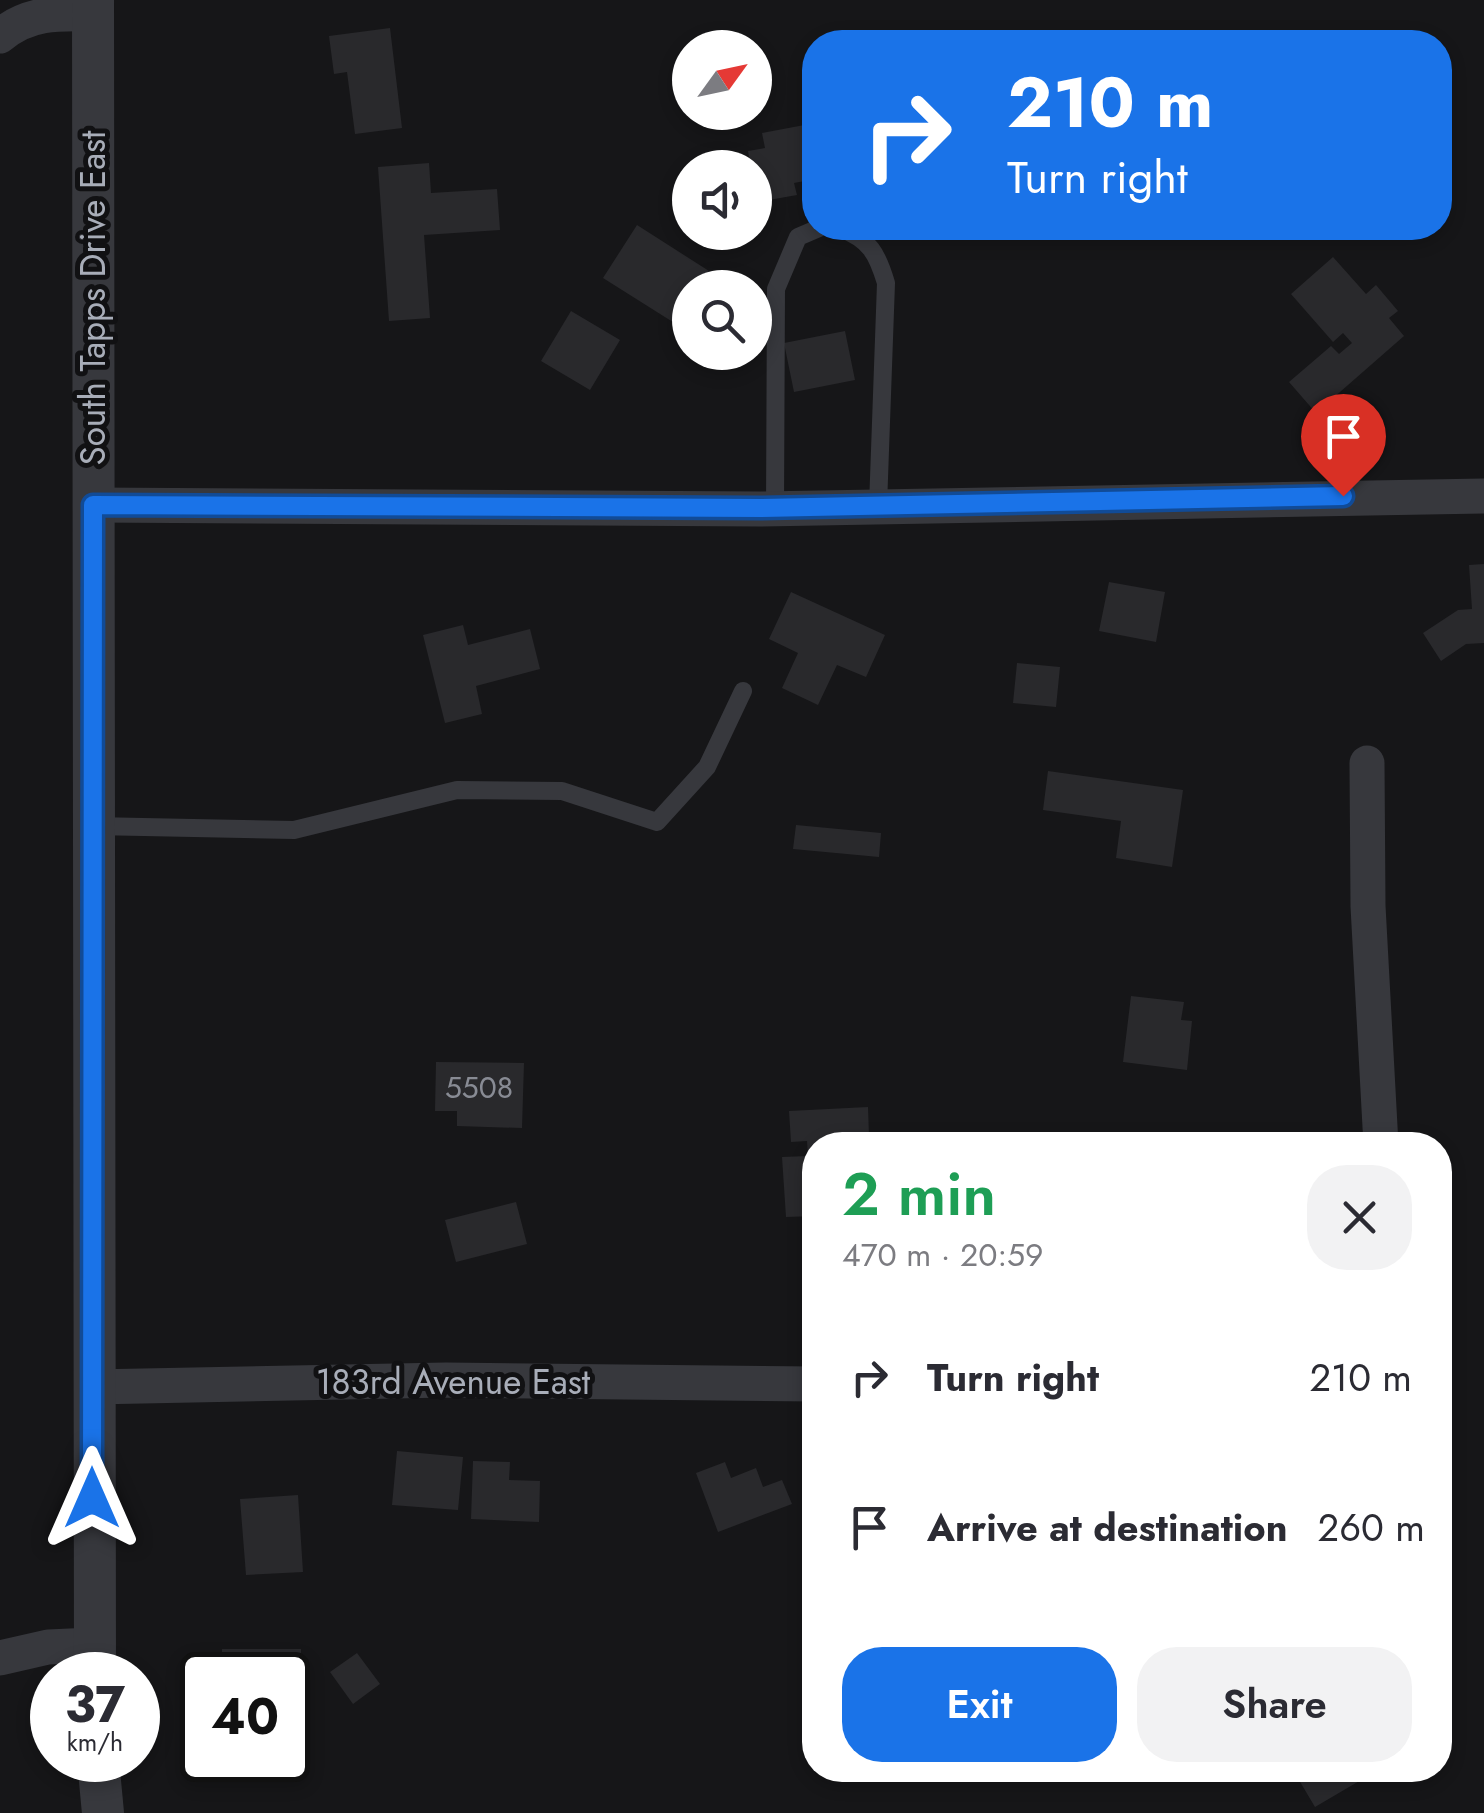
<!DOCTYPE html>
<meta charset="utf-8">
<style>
:root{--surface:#fff;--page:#f2f2f3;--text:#2b2b33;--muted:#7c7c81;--accent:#1a73e8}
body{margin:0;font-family:Jost,sans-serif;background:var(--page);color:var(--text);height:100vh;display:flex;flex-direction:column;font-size:38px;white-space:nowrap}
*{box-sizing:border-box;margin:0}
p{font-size:32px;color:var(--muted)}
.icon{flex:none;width:55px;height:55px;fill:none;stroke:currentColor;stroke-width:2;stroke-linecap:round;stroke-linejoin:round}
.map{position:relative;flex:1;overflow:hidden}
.side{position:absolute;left:802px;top:1132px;width:650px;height:650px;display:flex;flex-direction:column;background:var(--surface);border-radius:40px;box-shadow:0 5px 15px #0003}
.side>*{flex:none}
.banner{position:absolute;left:802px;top:30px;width:650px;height:210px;border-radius:40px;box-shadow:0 5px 15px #0003;background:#1a73e8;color:#fff;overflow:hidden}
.needle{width:65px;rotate:57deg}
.fabs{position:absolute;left:672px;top:30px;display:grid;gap:20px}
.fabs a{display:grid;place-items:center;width:100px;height:100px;border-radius:50%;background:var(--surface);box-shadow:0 5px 15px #0003;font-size:50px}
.speed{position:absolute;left:30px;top:1652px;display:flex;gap:20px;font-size:50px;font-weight:700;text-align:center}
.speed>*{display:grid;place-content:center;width:130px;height:130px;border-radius:50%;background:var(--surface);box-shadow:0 5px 15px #0003;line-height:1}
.speed small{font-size:25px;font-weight:400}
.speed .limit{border:5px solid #111;border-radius:15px;background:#fff;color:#111}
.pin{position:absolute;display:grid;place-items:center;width:85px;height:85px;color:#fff;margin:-102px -42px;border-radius:50% 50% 50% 0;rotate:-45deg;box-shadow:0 0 10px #0007}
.pin .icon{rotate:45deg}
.me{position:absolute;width:110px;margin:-55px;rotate:0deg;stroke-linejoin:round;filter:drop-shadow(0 0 8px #0008)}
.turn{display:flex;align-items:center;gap:35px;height:210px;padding:0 40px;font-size:45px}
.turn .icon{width:130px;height:130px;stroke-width:2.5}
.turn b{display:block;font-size:70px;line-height:85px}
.round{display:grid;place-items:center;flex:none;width:105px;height:105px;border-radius:40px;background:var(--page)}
.overview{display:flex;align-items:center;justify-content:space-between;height:170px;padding:0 40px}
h1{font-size:60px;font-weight:600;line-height:75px;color:#1e9e55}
.button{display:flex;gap:20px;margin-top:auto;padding:20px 40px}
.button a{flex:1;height:115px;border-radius:40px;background:var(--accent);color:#fff;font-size:40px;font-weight:600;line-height:115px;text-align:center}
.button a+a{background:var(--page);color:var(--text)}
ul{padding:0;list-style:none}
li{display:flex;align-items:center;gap:30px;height:150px;padding:0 40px}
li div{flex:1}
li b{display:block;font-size:38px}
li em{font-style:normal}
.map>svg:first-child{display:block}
</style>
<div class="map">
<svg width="1484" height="1813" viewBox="0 0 1484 1813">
<rect width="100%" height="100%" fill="#161618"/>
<!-- building -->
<path fill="#29292c" d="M390,28L402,128L355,134L347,72L334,74L329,36Z
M815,123V179L794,183L797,195L757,202L755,168H751L748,151L765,148L762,133Z
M429,163L431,193L497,189L500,230L424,235L430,318L389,321L378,167Z
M637,225L709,271L699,288H690V301L676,324L603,278Z
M1333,257L1366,294L1376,285L1398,311L1389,318L1404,336L1316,413L1289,382L1331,346L1339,354L1352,343L1343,333L1333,342L1291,294Z
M571,311L620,340L590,390L541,361Z
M845,331L855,380L794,392L784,343Z
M1484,564V643L1466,644L1441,661L1423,633L1458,610L1472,609L1469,565Z
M1109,582L1165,592L1156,642L1099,631Z
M791,592L885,635L866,677L837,665L818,705L782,688L798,653L769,639Z
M463,625L468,645L530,629L540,669L476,686L482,714L445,723L423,635Z
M1017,663L1060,667L1056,707L1013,703Z
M1048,771L1183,790L1172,867L1116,858L1121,821L1043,810Z
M796,825L881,833L879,857L793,849Z
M1131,996L1184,1002L1181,1020L1192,1021L1187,1070L1123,1062Z
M436,1062L524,1063L522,1128L457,1126V1111H435Z
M868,1107L869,1136L845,1137L846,1145H815V1216L786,1217L782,1157L808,1156L807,1141L791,1142L789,1111Z
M516,1202L527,1244L456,1262L445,1220Z
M397,1451L463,1457L458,1510L392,1505Z
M473,1461L510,1462L509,1480L540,1481L539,1522L471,1519Z
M725,1462L731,1478L756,1468L763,1487L782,1480L792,1504L718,1532L696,1473Z
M298,1495L303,1572L246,1575L240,1499Z
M222,1649H301V1681H288V1675H222Z
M357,1653L380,1684L353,1704L330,1672Z
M1293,1770H1378L1315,1807Z"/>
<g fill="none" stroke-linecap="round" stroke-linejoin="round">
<!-- service -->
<path stroke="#37383d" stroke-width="18" d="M840,228C870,240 877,253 886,283L878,506
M775,508L776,289L798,237L819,228
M93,826L294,830L457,790L562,791L657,822L707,767L743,691"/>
<!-- minor -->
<path stroke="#37383d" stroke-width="35" d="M0,36C28,12 58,13 93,14
M93,505L761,509L1484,496
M1367,763L1368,906L1381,1145
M92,1387L446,1380L815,1384
M0,1658L48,1647L93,1645"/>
<!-- tertiary -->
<path stroke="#37383d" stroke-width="42" d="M93,0L95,1675
M98,1760L103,1813"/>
</g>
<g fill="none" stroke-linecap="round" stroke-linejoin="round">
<defs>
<path id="route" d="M92,1498L93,505L761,508L1343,496"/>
</defs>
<!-- route casing -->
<use href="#route" stroke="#114b97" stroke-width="25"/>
<!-- route -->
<use href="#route" stroke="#1a73e8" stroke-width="18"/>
</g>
<g text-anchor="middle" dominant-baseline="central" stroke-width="10" stroke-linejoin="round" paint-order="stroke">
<!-- number labels -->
<g font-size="30" fill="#888b94">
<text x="479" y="1087">5508</text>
</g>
<!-- street labels -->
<g font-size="35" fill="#a8adb8" stroke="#111113">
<text transform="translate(93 298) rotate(-90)">South Tapps Drive East</text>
<text x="453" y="1382">183rd Avenue East</text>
</g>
</g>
</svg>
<div class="fabs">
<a><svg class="needle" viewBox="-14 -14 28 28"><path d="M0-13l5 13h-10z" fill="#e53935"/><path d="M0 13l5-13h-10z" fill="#7c7c81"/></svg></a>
<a><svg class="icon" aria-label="sound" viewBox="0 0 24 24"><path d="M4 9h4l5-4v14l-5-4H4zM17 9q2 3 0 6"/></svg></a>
<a><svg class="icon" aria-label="search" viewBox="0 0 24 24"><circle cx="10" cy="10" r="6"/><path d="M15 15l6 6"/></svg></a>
</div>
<div class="speed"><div>37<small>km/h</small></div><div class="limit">40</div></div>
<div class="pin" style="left:1343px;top:496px;background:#d93025"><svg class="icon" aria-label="arrive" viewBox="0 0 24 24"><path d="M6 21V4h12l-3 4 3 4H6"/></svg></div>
<svg class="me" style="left:92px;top:1498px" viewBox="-20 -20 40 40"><path d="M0-17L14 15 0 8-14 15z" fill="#1a73e8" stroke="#fff" stroke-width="4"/></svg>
<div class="banner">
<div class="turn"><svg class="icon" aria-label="right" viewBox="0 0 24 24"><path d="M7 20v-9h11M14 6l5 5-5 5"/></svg><div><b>210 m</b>Turn right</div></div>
</div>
<section class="side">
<div class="overview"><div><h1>2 min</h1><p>470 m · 20:59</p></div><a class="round"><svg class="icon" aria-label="close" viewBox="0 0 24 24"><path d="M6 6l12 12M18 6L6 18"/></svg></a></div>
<ul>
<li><svg class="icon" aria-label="right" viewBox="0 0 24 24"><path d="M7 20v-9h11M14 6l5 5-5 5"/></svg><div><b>Turn right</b></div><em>210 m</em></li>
<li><svg class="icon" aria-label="arrive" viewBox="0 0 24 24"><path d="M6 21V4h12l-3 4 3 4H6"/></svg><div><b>Arrive at destination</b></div><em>260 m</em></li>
</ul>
<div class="button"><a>Exit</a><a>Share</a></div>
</section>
</div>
